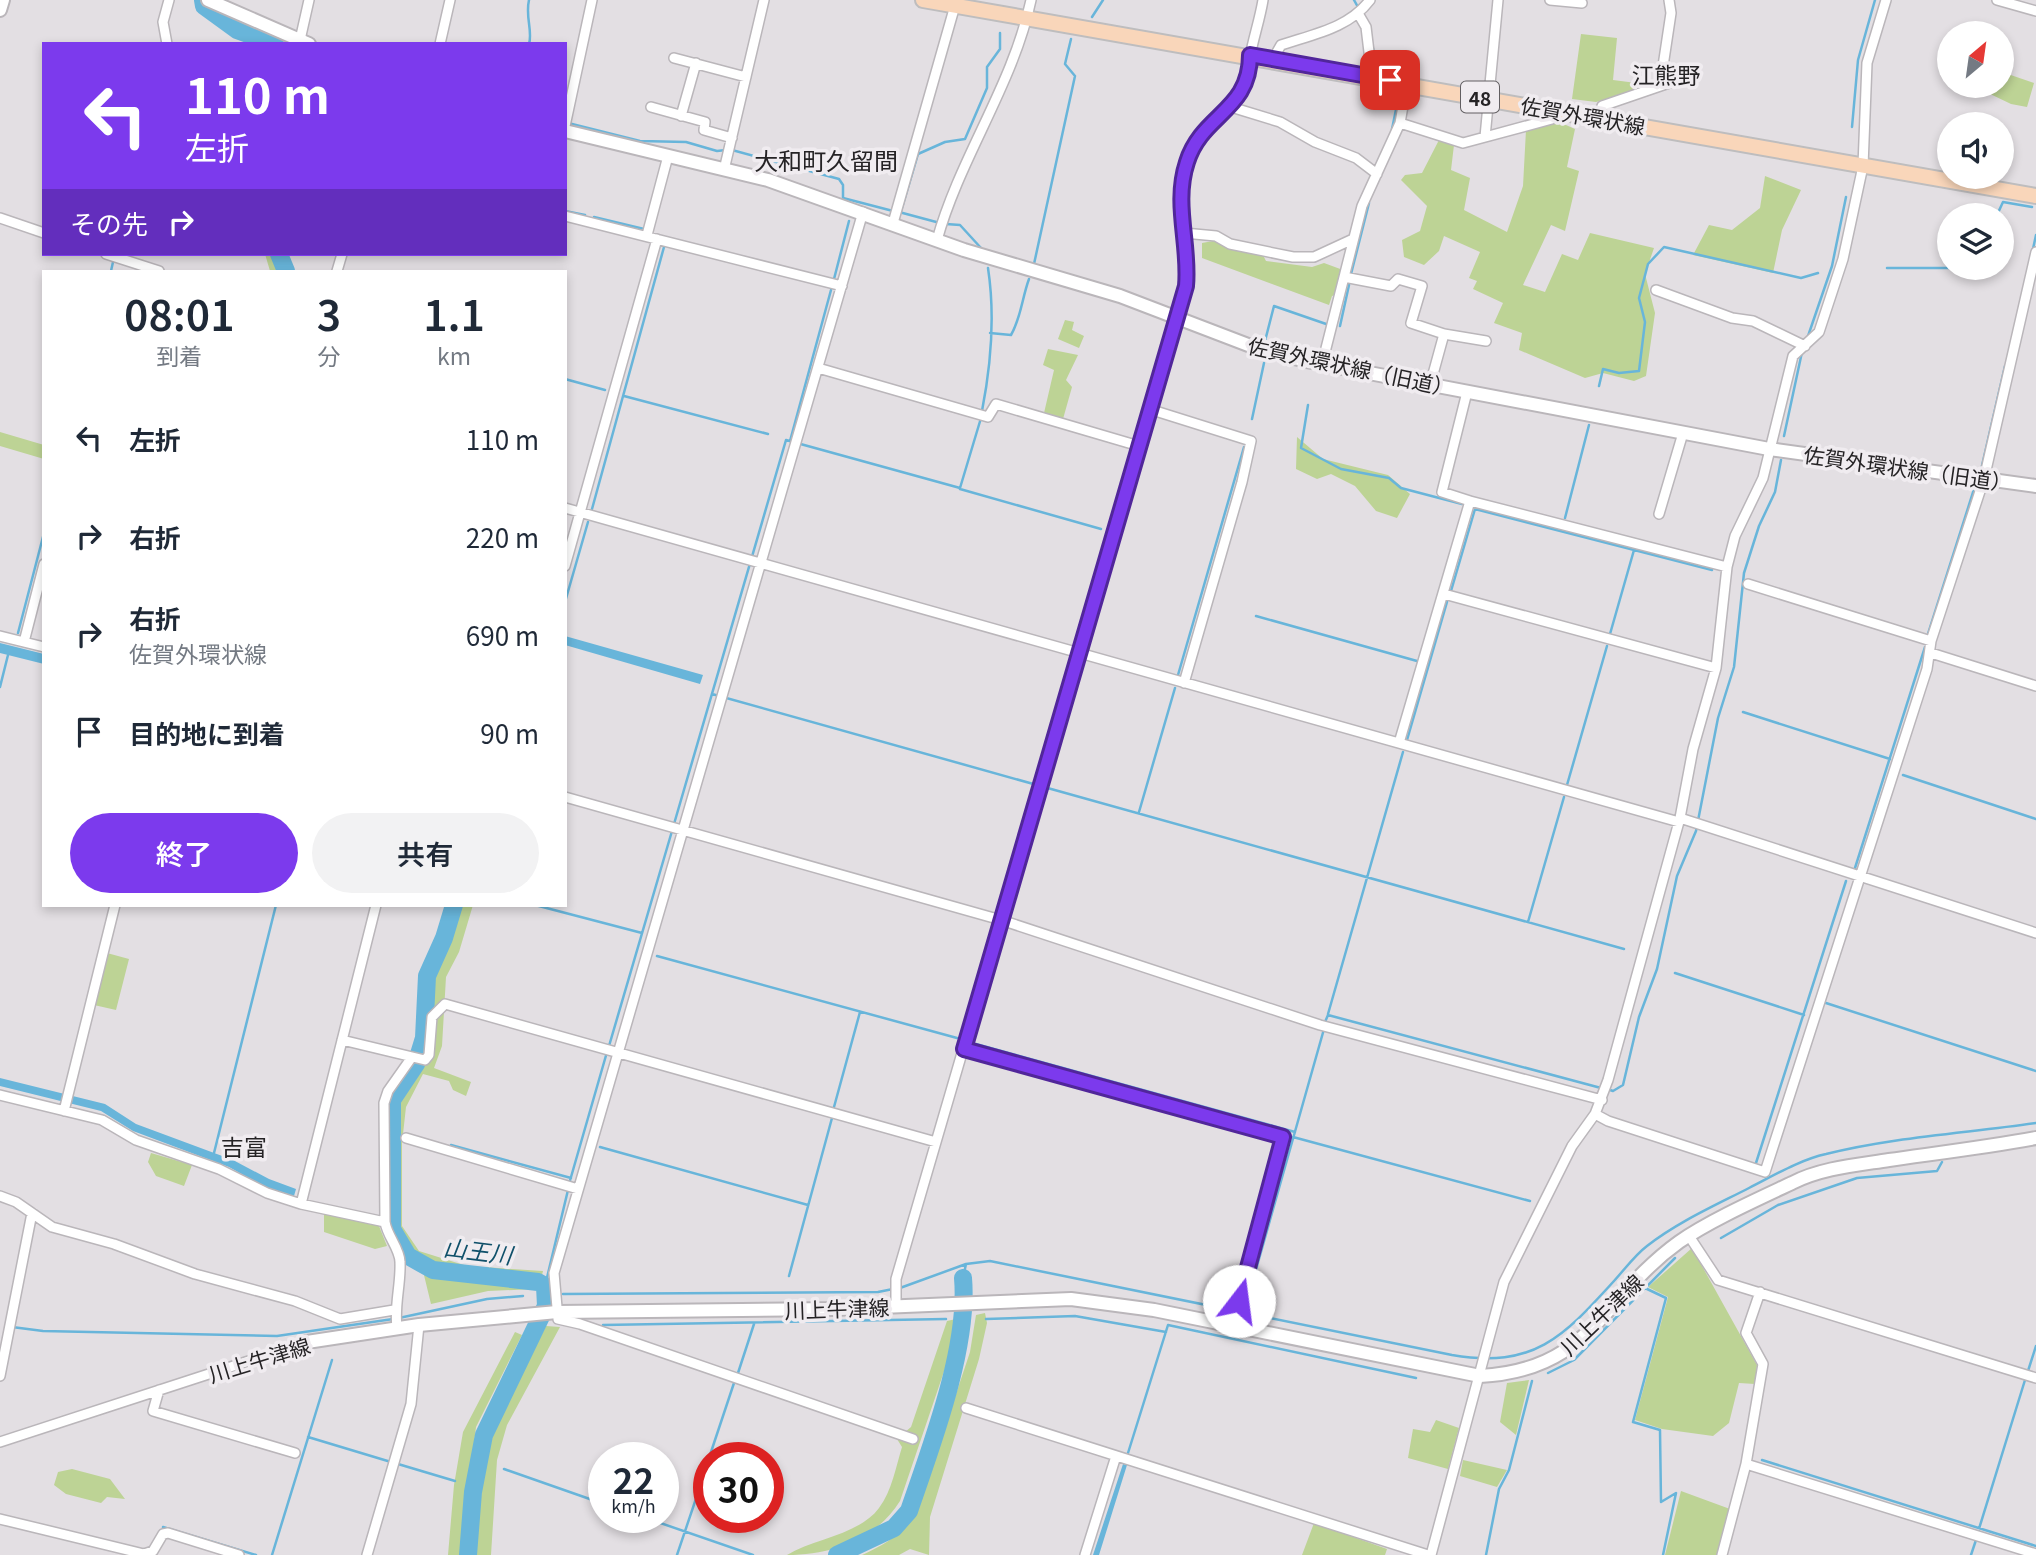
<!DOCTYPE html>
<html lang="ja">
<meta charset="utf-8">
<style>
:root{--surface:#fff;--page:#f2f2f3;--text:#1f2937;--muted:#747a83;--accent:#7c3aed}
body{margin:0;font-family:Georgia,"Noto Sans JP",serif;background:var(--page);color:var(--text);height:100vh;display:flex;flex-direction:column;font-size:26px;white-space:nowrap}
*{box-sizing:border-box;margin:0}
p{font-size:23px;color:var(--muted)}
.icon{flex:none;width:38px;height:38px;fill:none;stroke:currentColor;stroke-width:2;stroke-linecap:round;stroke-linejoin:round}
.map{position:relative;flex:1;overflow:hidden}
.panel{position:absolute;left:42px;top:270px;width:525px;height:637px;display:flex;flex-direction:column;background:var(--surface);border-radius:0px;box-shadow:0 4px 10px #0003}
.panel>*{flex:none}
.banner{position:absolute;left:42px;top:42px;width:525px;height:214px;border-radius:0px;box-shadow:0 4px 10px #0003;background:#7c3aed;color:#fff;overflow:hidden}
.needle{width:46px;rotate:29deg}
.tools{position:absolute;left:1937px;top:21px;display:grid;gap:14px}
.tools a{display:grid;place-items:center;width:77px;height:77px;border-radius:50%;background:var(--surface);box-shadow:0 4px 10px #0003;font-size:35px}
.speed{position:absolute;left:588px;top:1442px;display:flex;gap:14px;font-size:35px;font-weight:700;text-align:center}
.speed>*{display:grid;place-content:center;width:91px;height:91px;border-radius:50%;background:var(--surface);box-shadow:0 4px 10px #0003;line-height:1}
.speed small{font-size:18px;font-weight:400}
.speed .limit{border:10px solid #d22;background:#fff;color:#111}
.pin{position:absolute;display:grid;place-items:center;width:60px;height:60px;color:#fff;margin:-30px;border-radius:14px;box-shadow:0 4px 10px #0006}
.me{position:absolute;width:77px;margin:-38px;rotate:15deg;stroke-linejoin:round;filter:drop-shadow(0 0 5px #0008)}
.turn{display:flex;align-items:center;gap:24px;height:147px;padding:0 28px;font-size:32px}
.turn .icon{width:91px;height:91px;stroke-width:2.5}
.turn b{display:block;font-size:49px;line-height:60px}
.then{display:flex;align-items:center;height:66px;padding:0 28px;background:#0003;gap:14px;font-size:26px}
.eta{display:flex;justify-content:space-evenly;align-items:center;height:119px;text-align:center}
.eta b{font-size:42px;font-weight:600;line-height:49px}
.primary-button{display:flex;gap:14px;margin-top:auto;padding:14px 28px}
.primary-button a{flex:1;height:80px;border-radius:42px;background:var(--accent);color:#fff;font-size:28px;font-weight:600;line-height:80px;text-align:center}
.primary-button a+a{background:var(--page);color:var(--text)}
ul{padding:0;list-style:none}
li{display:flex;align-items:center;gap:21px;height:98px;padding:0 28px}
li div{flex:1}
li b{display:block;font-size:26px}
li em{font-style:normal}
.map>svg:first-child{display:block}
</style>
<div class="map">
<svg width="2036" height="1555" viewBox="0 0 2036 1555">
<rect width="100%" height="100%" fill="#e3dfe3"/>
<!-- green -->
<path fill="#bdd395" d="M1581,34L1617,38L1613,80L1652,85L1596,102L1572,99Z
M2002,72L2034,83L2027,107L2011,104L1986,92L1988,86H2002Z
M1557,121L1575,129L1567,167L1579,171L1565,231L1551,225L1523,285L1545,292L1562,254L1578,260L1590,233L1654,248L1645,274L1655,313L1646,376L1634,381L1603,373L1585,378L1519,350L1522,333L1494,323L1503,303L1473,289L1477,281L1469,278L1480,252L1444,236L1439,251L1424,265L1404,257L1402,240L1420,231L1427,206L1401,180L1405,175L1422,173L1439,140L1454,145L1451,170L1470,178L1464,210L1507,232L1523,186L1526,130Z
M1765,176L1801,190L1782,230L1773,273L1693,255L1709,225L1732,230L1760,208Z
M1213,241L1262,253L1266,261L1312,267L1324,263L1343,270L1338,294L1332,296L1329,305L1202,258V243Z
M265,254H275L283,271H270Z
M1065,320L1074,322L1072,330L1084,336L1079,348L1058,339Z
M1048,349L1078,355L1066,380L1072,387L1063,419L1044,413L1054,370L1043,365Z
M0,432L44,445V459L0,446Z
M1297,437L1323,459L1388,475L1410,494L1397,518L1376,511L1355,486L1331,474L1317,479L1296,469Z
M458,905H473L459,952L446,977L442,1046L434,1068L471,1082L466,1096L453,1090L449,1081L423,1074L406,1107L402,1143V1226L419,1251L467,1266L543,1271L541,1279L447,1268L414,1256L396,1228L394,1101L426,1052L431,975L448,940Z
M107,953L129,959L116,1010L94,1005Z
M151,1153L192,1165L184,1186L156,1176L148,1162Z
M324,1214L379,1226L387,1246L375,1249L324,1232Z
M1692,1248L1757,1365L1755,1384L1739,1383L1729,1423L1713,1436L1662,1429L1635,1420L1668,1297L1648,1287Z
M423,1271L464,1281L534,1284L537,1289L488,1291L431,1304Z
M985,1313L987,1323L979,1359L930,1517L929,1555L910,1549L899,1555H862C888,1543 904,1533 918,1508L970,1352L976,1315Z
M956,1319L954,1342L900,1501C876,1540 831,1555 787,1555C815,1538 859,1535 879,1508C892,1491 896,1466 902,1447L897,1439L911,1427L947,1321Z
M546,1326L560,1327L507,1425L497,1460L491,1555H474L487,1447L495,1424Z
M515,1332L522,1335L476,1427L461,1555H448L454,1485L463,1432Z
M1529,1380L1516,1435L1500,1422L1507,1383Z
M1436,1420L1459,1428L1448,1469L1408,1458L1413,1429L1430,1432Z
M1463,1460L1507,1470L1497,1487L1460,1476Z
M72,1469L110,1479L125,1499L107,1497L101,1503L66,1494L54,1485L58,1472Z
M1681,1491L1730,1509L1717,1555H1665Z
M1314,1523L1387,1549L1385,1555H1302Z"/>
<!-- water -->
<path fill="#68b5da" d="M565,636L703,675L700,684L565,645Z
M0,643L44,654V664L0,653Z
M0,1078L105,1104L136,1124L233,1160L269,1179L296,1189L294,1196L265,1187L229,1167L133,1131L101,1111L0,1086Z
M1123,1464L1127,1465L1099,1555H1093Z"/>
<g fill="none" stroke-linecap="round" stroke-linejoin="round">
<!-- stream -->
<path stroke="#68b5da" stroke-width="2.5" d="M1354,0L1359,9
M1092,17L1103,0
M529,44C533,31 525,17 529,0
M1372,44L1376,62
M568,123L640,141L686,142L717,151L726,150
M1852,127L1858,60L1875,0
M1392,129L1399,95
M732,150L839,179L843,185V198L893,211
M565,211L585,215
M901,211L918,154L945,142L965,139L987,88V67L1000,49V33
M899,212L940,223
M1997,215L2003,202L2032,207
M594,217L644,229
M946,224L960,225L981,248
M2033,249L2036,235
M1034,264L1075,76L1065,64L1071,39
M1887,268H1962
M111,271L113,262
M1351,274L1369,203
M834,279L849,221
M1340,326L1349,285
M990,333L1011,335C1021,318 1022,298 1029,279
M1807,339L1832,266L1846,197
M1265,341L1274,306L1329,325
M565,379L605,390
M1599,386L1603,369L1619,373L1639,371L1645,322L1639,298L1648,264L1664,247L1801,278L1818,273
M624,396L768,434
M1308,405L1301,448L1341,469L1389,478L1401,488L1462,504
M982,411C991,365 995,314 988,268
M1252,419L1264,363
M1784,436L1802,352
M790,441L831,290
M1981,470L2005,366
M960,489L1101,529
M592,509L664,247
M1565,518L1589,425
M1451,591L1475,509L1712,570
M565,602L588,522
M1256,616L1417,661
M18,633L44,533
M1610,634L1634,550
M1928,634L1975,486
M1178,675L1244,447
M0,687L8,655
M712,694L1037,785
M1743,712L1890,759
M1407,740L1447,602
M1903,775L2036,819
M1567,785L1607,646
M1044,787L1624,949
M1139,812L1175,688
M674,824L786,440L960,488L981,418
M1855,868L1925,647
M535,905L642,933
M1528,922L1564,797
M657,956L957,1038
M1675,973L1804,1015
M1826,1003L2036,1071
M1328,1014L1403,752
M1325,1022L1328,1015L1601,1088
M976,1044L1295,1132
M609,1046L672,831
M1607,1089L1613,1091L1623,1085L1639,1017L1657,969L1677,876L1696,831L1718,718L1734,667L1744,573L1759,526L1775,492L1781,460
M834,1107L860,1012
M1293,1137L1530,1201
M451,1145L571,1178
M600,1147L808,1205
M214,1153L276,905
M1756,1163L1846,881
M569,1184L607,1052
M1721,1238L1778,1205L1857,1178L1937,1171L1942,1162
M789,1276L832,1118
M963,1278L966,1264L990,1261L1452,1355C1534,1369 1563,1337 1614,1281C1625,1269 1635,1255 1647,1246C1678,1222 1714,1206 1749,1188C1773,1176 1799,1160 1826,1154C1894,1137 1967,1133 2036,1123
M545,1286L568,1190
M900,1288L966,1264
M1645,1288L1666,1298L1633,1422L1660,1430L1661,1502L1676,1493L1663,1555
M563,1294L878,1292L893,1289
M1244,1312L1324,1029
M399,1318L487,1299L523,1296
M986,1319L1075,1316L1166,1332
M603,1325L946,1319
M12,1327L43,1331L277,1336L393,1319
M2028,1371L2036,1346
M738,1373L754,1324
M1548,1373L1574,1360L1675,1258
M308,1437L391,1462
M1128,1453L1168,1325L1416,1378
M709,1458L734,1383
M1762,1460L2036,1546
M398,1464L455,1481
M504,1469L604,1504
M643,1517L753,1555
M163,1527L256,1555
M1978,1532L2025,1380
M272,1555L332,1360
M677,1555L709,1460
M1486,1555L1499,1489L1509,1470L1532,1381
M1971,1555L1976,1540"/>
<!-- river -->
<path stroke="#68b5da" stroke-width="18" d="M203,0L204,6L237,30L275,44
M279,254L286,271
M454,905L444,938L427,976L424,1038L416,1064L392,1100V1229L408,1256L433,1270L538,1282L545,1286L546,1306L484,1435L473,1492L468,1555
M837,1555L894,1528L909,1511C932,1444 969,1347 963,1278"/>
<defs>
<path id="street" d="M1550,0L1582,3
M1997,0L2036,11
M1359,15L1366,27L1372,77
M300,40L309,0
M167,44L163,22L169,0
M440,44L450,0
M674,58L746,77
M1273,59L1281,45C1314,34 1349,28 1370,0
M1660,86L1671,13L1669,0
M651,107L705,122L704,130L732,138
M1231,107L1280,122L1315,142L1356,158L1377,174
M681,116L696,63
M1599,118L1602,106L1672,82
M1400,123L1463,143L1552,119L1556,110
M565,126L592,0
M1485,137L1498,0
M724,170L764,0
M863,212L554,1273L558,1319L580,1324L913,1439
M565,216L842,286
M0,218L44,233
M893,223L956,2
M1184,233L1216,236L1230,244L1293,257H1314L1353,239
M647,235L668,156
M937,240C960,157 1013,85 1031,0
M106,254L159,271
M337,271L342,254
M1344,277L1391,286L1398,279L1422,286L1411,323L1444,334L1486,341
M1656,290L1732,318L1753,321L1805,346
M1322,364L1362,206L1400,123L1407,83
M818,368L988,417L996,404L1139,446
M1430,385L1444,334
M1149,409L1251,441L1242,482L1184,683
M1470,501L1727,567
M565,508L1679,822
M1659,514L1683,433
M565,566L657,239
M1748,584L1931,641
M1444,594L1716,668
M0,636L44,647
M24,642L44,564
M1931,653L2036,686
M1399,743L1470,501L1442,492L1467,392
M565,797L1001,920L1320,1025L1602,1100
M1680,818L2036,933
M342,1040L425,1060L429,1055L432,1017L445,1004L936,1142
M964,1049L1283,1137L1239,1301
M0,1095L102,1120L136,1140L219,1169L267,1193L301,1204L385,1222C387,1236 400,1249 400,1262C401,1285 394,1305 397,1328
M64,1111L115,905
M1595,1114L1608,1121L1765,1172L1927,669L1931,641L1984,479L2036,252
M406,1138L578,1189
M0,1196L16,1202L52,1227L114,1244L195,1274L295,1301L340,1319L394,1310
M301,1204L376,905
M385,1222L384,1103L388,1091L412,1057
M1689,1236L1718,1280L2036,1378
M1760,1292L1746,1333L1763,1364L1746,1464L2036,1554
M896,1306V1279L1186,286C1190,244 1173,204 1186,163C1199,123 1224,124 1241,93C1248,82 1249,70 1250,57C1253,39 1260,19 1263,0
M0,1376L32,1213
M159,1390L153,1411L295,1453
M966,1408L1428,1555
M0,1442L307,1342
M0,1519L144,1554L153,1551L163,1534L168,1533L239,1555
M367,1555L411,1404L419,1325
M1085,1555L1116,1456
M1431,1555L1504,1282L1572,1146L1595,1114L1608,1080L1680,818L1693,749L1716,668L1727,567L1735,536L1763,478L1793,356L1819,332L1843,259L1863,166L1867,63L1886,0
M1722,1555L1746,1464"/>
<path id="secondary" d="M208,0L309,44
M0,10L3,0
M565,131L768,180L964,250L1120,296L1256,348L1306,361L1769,449L2036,486
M307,1342L419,1325L557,1312L834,1309L1071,1299L1154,1310L1480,1376C1592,1370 1601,1298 1679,1242C1709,1221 1758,1199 1792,1183C1821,1168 1857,1165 1889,1160C1938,1153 1987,1147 2036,1138"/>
<path id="primary" d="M923,0L2036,196"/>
</defs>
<!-- street casing -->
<use href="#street" stroke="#bab6ba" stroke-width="12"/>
<!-- secondary casing -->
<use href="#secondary" stroke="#bab6ba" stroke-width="16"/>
<!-- primary casing -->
<use href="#primary" stroke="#bebdbe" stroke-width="18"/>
<!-- street -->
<use href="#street" stroke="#fff" stroke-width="9"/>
<!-- secondary -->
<use href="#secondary" stroke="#fff" stroke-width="12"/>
<!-- primary -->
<use href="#primary" stroke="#f9d6ba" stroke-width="14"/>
</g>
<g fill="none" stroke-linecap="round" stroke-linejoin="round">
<defs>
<path id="route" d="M1239,1301L1283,1137L964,1049L1186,286C1190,244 1173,204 1187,162C1202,114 1250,111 1250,55L1390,80"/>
</defs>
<!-- route casing -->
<use href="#route" stroke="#51269a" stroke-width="18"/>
<!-- route -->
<use href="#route" stroke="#7c3aed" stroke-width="12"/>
</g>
<g text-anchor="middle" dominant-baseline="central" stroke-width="7" stroke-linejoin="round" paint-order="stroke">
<!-- shield labels -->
<rect fill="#f0ecf0" stroke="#625f62" stroke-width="2" x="1461" y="81.5" width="38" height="31" rx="5"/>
<g font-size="19" font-weight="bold" fill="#252325">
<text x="1480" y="97">48</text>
</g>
<!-- street labels -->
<g font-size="21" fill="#252325" stroke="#f0ecf0">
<text transform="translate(1583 115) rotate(10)">佐賀外環状線</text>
<text transform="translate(1351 366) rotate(12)">佐賀外環状線（旧道）</text>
<text transform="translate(1908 468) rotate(8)">佐賀外環状線（旧道）</text>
<text transform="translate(837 1308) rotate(-2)">川上牛津線</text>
<text transform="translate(1601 1314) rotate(-44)">川上牛津線</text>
<text transform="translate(259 1359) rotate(-17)">川上牛津線</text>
</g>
<!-- neighbourhood labels -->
<g font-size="23" fill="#252325" stroke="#f0ecf0">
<text x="1666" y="74">江熊野</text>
<text x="244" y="1146">吉富</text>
</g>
<!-- water labels -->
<g font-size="23" font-style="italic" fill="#10506a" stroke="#f0ecf0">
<text transform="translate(478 1250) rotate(7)">山王川</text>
</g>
<!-- quarter labels -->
<g font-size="24" fill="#252325" stroke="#f0ecf0">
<text x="826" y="159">大和町久留間</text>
</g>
</g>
</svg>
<div class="tools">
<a><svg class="needle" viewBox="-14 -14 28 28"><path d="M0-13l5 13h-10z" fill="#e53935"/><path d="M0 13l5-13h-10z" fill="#747a83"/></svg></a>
<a><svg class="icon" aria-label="sound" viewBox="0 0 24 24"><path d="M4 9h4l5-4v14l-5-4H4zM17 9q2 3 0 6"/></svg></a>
<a><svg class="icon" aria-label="layers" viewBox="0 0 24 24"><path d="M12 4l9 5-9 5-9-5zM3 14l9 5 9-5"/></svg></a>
</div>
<div class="speed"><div>22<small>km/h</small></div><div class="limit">30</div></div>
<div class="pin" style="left:1390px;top:80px;background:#d93025"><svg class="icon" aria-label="arrive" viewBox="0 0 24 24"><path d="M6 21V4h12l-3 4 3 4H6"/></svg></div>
<svg class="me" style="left:1239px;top:1301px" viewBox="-20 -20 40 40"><circle r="19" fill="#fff"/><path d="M0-13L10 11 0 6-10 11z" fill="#7c3aed"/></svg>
<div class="banner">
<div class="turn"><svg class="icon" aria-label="left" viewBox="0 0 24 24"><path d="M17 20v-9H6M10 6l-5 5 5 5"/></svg><div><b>110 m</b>左折</div></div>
<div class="then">その先<svg class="icon" aria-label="right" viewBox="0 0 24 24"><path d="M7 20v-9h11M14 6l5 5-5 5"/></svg></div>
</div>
<section class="panel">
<div class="eta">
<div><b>08:01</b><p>到着</p></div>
<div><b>3</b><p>分</p></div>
<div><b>1.1</b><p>km</p></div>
</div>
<ul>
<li><svg class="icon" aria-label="left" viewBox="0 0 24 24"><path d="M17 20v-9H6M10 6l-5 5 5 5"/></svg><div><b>左折</b></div><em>110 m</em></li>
<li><svg class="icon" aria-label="right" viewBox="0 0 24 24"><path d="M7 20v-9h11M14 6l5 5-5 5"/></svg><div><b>右折</b></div><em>220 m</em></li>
<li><svg class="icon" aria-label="right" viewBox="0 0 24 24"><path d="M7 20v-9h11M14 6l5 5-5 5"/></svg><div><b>右折</b><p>佐賀外環状線</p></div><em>690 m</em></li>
<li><svg class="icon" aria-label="arrive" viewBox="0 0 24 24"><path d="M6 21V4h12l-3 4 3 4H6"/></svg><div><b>目的地に到着</b></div><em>90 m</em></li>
</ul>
<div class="primary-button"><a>終了</a><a>共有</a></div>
</section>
</div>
